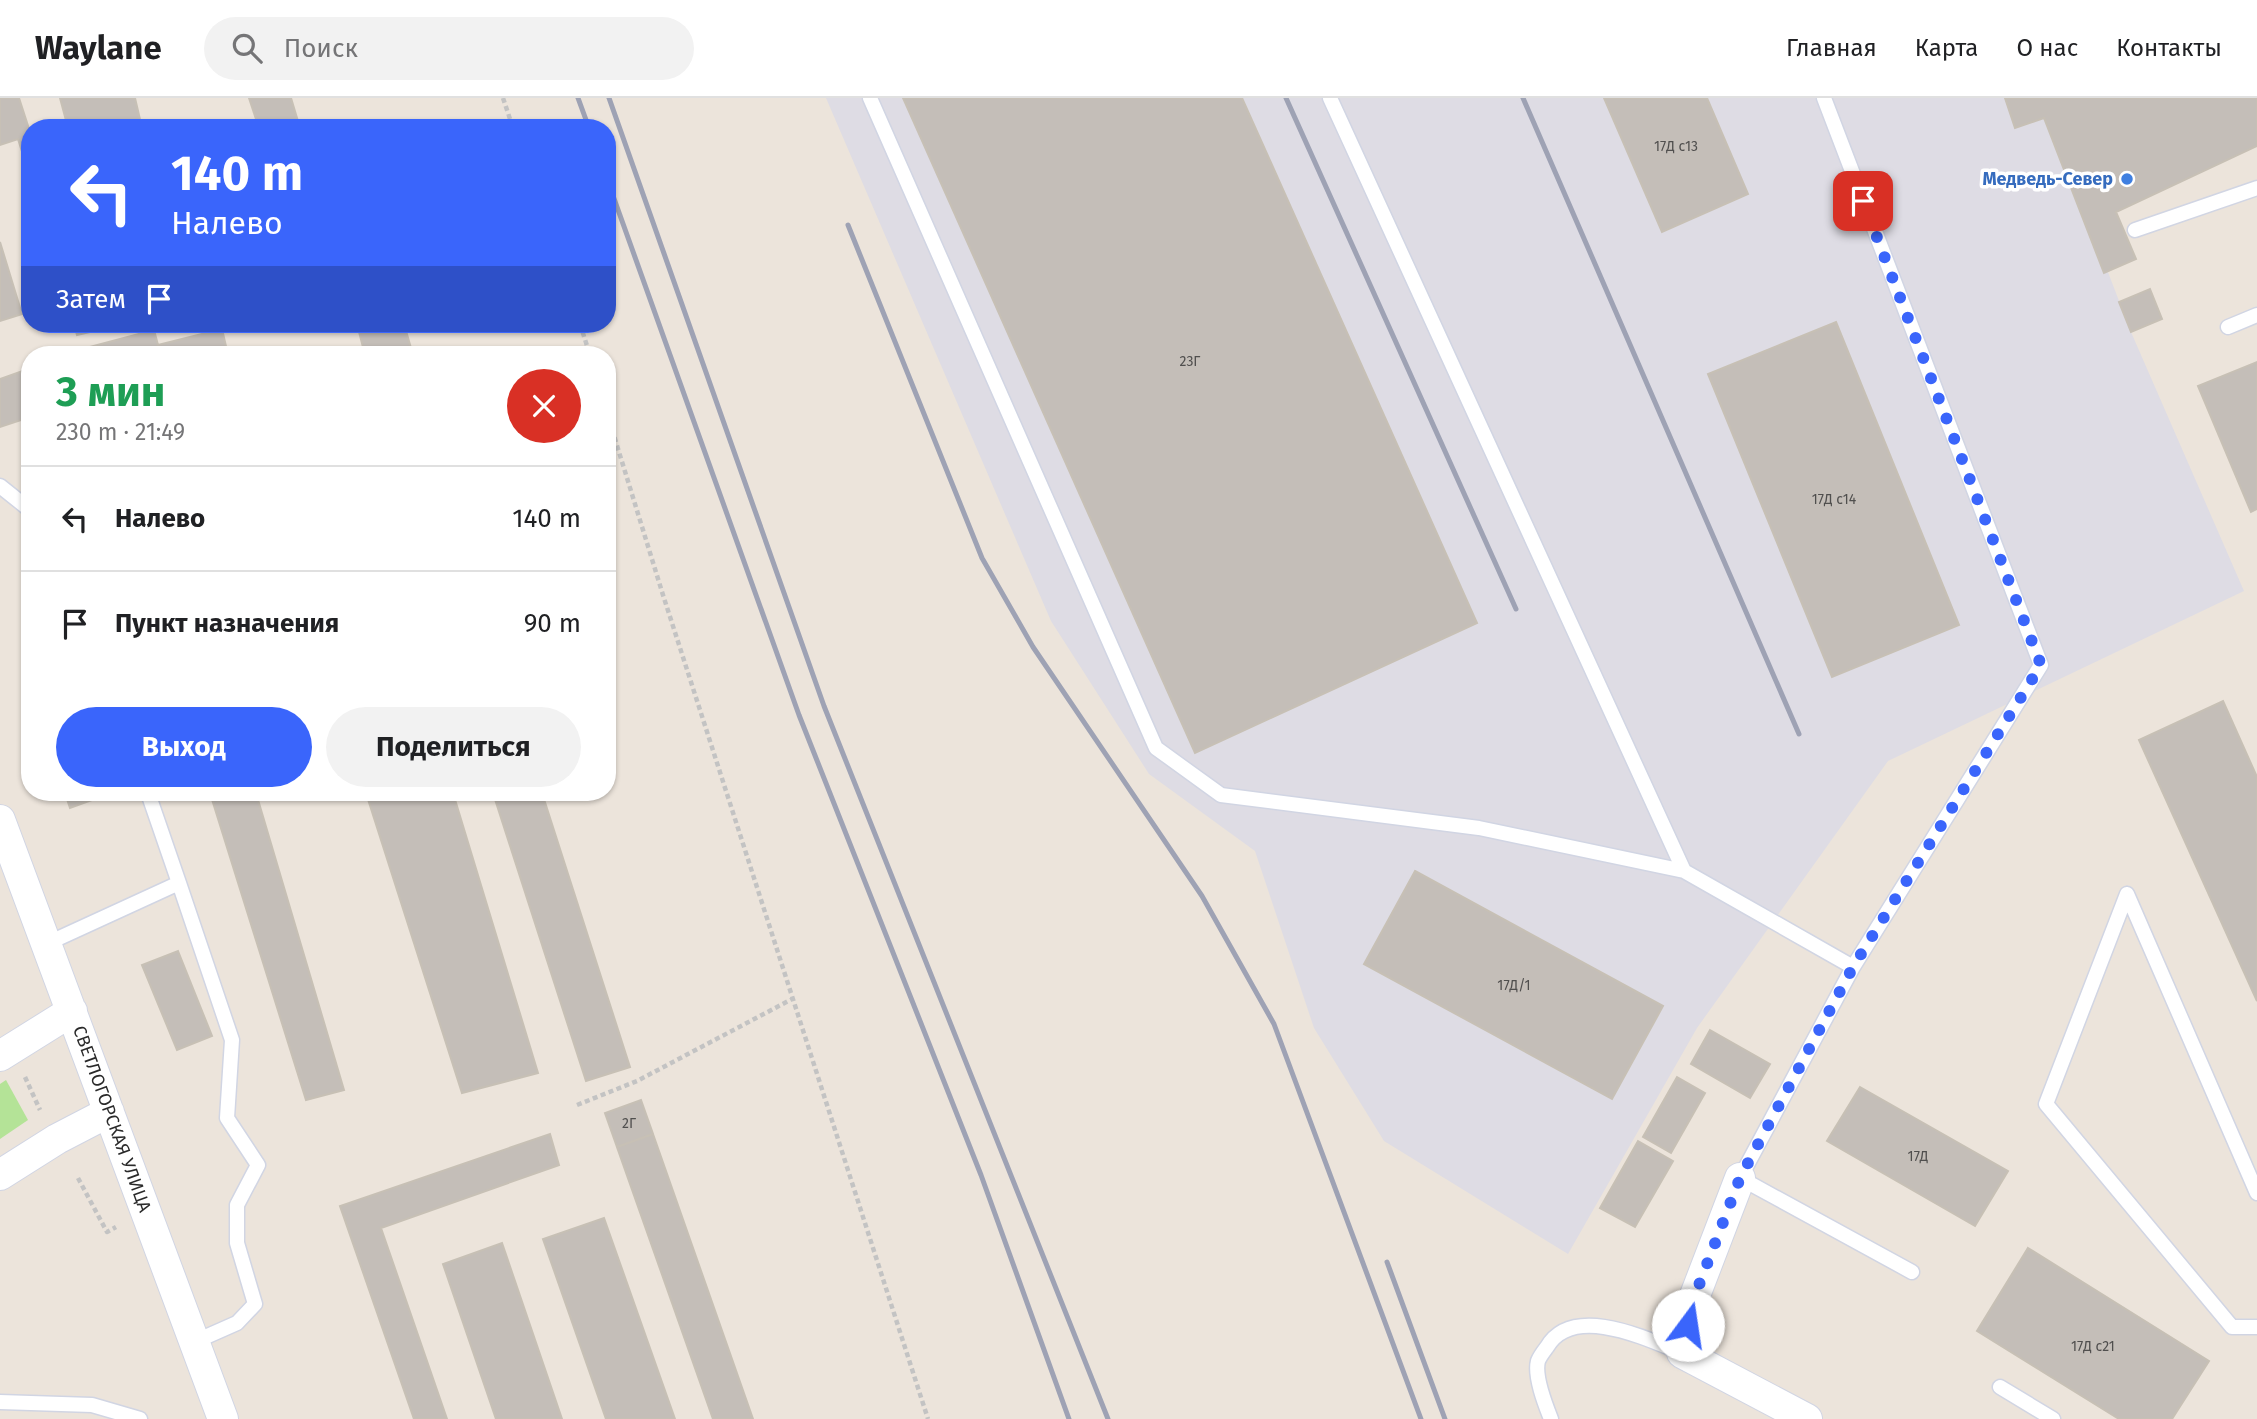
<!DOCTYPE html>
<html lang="ru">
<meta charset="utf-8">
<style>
:root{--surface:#fff;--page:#f2f2f2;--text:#202124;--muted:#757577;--line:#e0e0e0;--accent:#3a65fb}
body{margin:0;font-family:"Fira Sans",sans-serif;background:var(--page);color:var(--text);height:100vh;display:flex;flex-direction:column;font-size:26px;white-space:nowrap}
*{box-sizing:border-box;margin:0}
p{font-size:23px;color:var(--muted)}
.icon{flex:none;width:38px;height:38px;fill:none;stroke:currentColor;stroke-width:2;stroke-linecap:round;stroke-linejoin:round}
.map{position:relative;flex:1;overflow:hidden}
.side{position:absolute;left:21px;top:248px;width:595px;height:455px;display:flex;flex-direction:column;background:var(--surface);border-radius:28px;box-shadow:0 2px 5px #0004}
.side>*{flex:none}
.top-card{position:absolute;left:21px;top:21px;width:595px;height:214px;border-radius:28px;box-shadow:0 2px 5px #0004;background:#3a65fb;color:#fff;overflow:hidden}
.pin{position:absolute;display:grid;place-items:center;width:60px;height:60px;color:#fff;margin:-30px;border-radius:14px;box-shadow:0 4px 10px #0006}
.me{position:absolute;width:77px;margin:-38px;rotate:14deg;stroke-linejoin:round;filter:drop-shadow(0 0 5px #0008)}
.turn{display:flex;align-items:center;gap:24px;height:147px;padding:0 35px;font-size:32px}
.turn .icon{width:91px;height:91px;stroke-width:2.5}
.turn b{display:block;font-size:49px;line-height:60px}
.then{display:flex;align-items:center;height:66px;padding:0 35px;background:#0003;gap:14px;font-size:26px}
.round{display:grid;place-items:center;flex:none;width:74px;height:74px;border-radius:37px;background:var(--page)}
.summary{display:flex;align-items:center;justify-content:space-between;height:119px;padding:0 35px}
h1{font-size:42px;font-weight:700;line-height:52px;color:#1e9e55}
.action{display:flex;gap:14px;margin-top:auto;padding:14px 35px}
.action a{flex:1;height:80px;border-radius:42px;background:var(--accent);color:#fff;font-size:28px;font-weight:700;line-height:80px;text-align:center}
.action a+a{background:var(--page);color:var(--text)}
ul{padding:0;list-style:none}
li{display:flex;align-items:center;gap:21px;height:105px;padding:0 35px;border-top:2px solid var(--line)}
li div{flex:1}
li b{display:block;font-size:26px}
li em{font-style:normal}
header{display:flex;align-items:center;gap:42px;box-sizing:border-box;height:98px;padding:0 35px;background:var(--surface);border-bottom:2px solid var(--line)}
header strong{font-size:33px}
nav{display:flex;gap:38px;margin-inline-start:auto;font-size:24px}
.search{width:490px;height:63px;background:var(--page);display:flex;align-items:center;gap:18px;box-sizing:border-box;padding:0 24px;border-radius:38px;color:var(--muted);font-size:26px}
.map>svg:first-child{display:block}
</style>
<header>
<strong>Waylane</strong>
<div class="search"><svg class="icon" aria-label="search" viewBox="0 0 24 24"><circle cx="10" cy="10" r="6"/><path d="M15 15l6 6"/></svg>Поиск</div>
<nav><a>Главная</a><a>Карта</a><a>О нас</a><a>Контакты</a></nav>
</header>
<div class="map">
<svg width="2257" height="1321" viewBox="0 0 2257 1321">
<rect width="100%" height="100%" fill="#ece4db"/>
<!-- industrial -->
<path fill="#dedce4" d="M826,0H2041L2131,234L2244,493L1888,663L1697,930L1568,1156L1384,1043L1314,930L1255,753L1149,676L1051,523Z"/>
<!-- green -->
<path fill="#b4e397" d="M6,982L28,1022L0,1041V986Z"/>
<!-- building -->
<path fill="#c4beb8" stroke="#c7c0b5" stroke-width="2" d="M0,0H19L30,34V79L18,41L0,47Z
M60,0H135L142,30H68Z
M249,0H291L300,30H259Z
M903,0H1242L1477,525L1195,655Z
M1604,0H1707L1748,96L1662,134Z
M2005,0H2257V48L2116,114L2136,161L2104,175L2044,20L2015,30Z
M0,144L22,216L0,223Z
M2150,191L2162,221L2131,234L2119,204Z
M1836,224L1959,527L1832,579L1708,276Z
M74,226H124L77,237Z
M357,226H404L413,257H365Z
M222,231L228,257H72L71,254L154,232L158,247Z
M2257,264V411L2251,414L2198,288Z
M28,271L30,278V319L0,329V281Z
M2223,603L2257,679V903L2139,642Z
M65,695H111L70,710Z
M210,695H256L344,992L306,1002Z
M366,695H453L538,975L462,995Z
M493,695H542L630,969L586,983Z
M1415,773L1663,908L1612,1001L1364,866Z
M178,853L212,938L177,952L142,867Z
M1710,932L1770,966L1750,1000L1691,966Z
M1677,979L1705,995L1671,1055L1643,1039Z
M1860,989L2008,1073L1975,1128L1827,1043Z
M641,1002L653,1036L617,1049L605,1015Z
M550,1036L559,1067L381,1130L447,1321H414L340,1108Z
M653,1036L753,1321H713L617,1049Z
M1638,1043L1673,1063L1635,1129L1600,1110Z
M604,1120L675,1321H606L543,1141Z
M502,1145L562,1321H496L443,1166Z
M2028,1150L2209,1263L2172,1321H2119L1977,1233Z"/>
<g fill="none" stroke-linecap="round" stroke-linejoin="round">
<defs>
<path id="service" d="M870,0L1156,650L1221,697L1479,730L1684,773L1853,869L1740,1080L1912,1174
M1330,0L1684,773
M1824,0L2041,567L1853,869
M2135,132L2257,90
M2228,229L2257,217
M0,388L30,412
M179,785L232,942L227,1020L258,1067L237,1107V1145L255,1206L237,1225L194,1244
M2127,796L2046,1006L2232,1229H2257
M2127,796L2257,1095
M46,846L179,785L148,695
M2000,1289L2053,1321
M0,1304L92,1307L140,1321
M1551,1321C1545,1306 1534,1278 1538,1263C1540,1258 1544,1253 1547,1249C1573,1205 1647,1241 1682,1255"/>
<path id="minor" d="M0,722L223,1321
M0,958L72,913
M0,1077L57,1041L109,1014
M1740,1080L1694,1200L1682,1255L1807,1321"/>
</defs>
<!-- service casing -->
<use href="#service" stroke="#d1d5e3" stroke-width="17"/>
<!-- minor casing -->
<use href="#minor" stroke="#d1d5e3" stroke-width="32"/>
<!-- path -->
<path stroke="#c3c3c3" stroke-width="4.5" stroke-dasharray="5 3.5" stroke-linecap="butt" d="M503,0L513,30
M580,226L590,257
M607,315L663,497L928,1321
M25,979L40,1012
M577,1007L637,983L794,900
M78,1080L107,1134L116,1129"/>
<!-- service -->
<use href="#service" stroke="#fff" stroke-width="14"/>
<!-- minor -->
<use href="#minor" stroke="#fff" stroke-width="30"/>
<!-- rail -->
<path stroke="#9ea2b4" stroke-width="5" d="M578,0L589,30
M609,0L824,608L1108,1321
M1286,0L1516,511
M1523,0L1799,636
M607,81L799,617L981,1077L1069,1321
M848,127L982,460L1033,549L1202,798L1274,926L1421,1321
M1387,1164L1445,1321"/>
</g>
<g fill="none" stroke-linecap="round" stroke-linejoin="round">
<!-- route -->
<path stroke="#3a65fb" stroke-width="12" stroke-dasharray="0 21.6" d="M1688,1227L1694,1200L1740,1080L1853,869L2041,567L1863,103"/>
</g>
<!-- markers -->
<circle fill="#3f7fe0" stroke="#fff" stroke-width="2.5" cx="2127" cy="81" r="7"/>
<g text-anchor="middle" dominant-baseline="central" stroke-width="7" stroke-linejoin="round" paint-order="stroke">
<!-- number labels -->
<g font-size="14" fill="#504f4e">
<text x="1676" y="48">17Д с13</text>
<text x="1190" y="263">23Г</text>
<text x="1834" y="401">17Д с14</text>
<text x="1514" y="887">17Д/1</text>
<text x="629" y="1025">2Г</text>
<text x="1918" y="1058">17Д</text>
<text x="2093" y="1248">17Д с21</text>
</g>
<!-- shop labels -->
<g font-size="18" font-weight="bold" fill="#366cbe" stroke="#fff" text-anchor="end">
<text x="2113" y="81">Медведь-Север</text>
</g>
<!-- street labels -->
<g font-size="18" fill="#2a2a2a" stroke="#fff">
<text transform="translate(112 1021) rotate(70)">СВЕТЛОГОРСКАЯ УЛИЦА</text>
</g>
</g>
</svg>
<div class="pin" style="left:1863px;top:103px;background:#d93025"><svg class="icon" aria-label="arrive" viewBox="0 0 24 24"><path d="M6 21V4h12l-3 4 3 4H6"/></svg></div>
<svg class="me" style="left:1688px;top:1227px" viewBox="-20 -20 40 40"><circle r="19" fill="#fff"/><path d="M0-13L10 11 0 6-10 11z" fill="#3a65fb"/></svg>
<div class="top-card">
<div class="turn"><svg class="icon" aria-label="left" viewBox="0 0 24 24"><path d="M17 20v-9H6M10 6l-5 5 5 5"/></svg><div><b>140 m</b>Налево</div></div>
<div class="then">Затем<svg class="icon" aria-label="arrive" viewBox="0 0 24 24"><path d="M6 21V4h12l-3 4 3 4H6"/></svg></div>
</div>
<section class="side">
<div class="summary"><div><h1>3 мин</h1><p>230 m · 21:49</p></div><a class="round" style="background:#d93025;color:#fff"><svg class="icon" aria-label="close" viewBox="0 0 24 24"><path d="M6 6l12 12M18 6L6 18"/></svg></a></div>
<ul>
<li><svg class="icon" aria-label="left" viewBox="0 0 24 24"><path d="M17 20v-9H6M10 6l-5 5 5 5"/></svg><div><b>Налево</b></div><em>140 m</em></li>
<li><svg class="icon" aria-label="arrive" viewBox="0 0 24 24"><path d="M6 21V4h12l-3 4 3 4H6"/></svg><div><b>Пункт назначения</b></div><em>90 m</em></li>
</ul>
<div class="action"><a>Выход</a><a>Поделиться</a></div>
</section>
</div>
